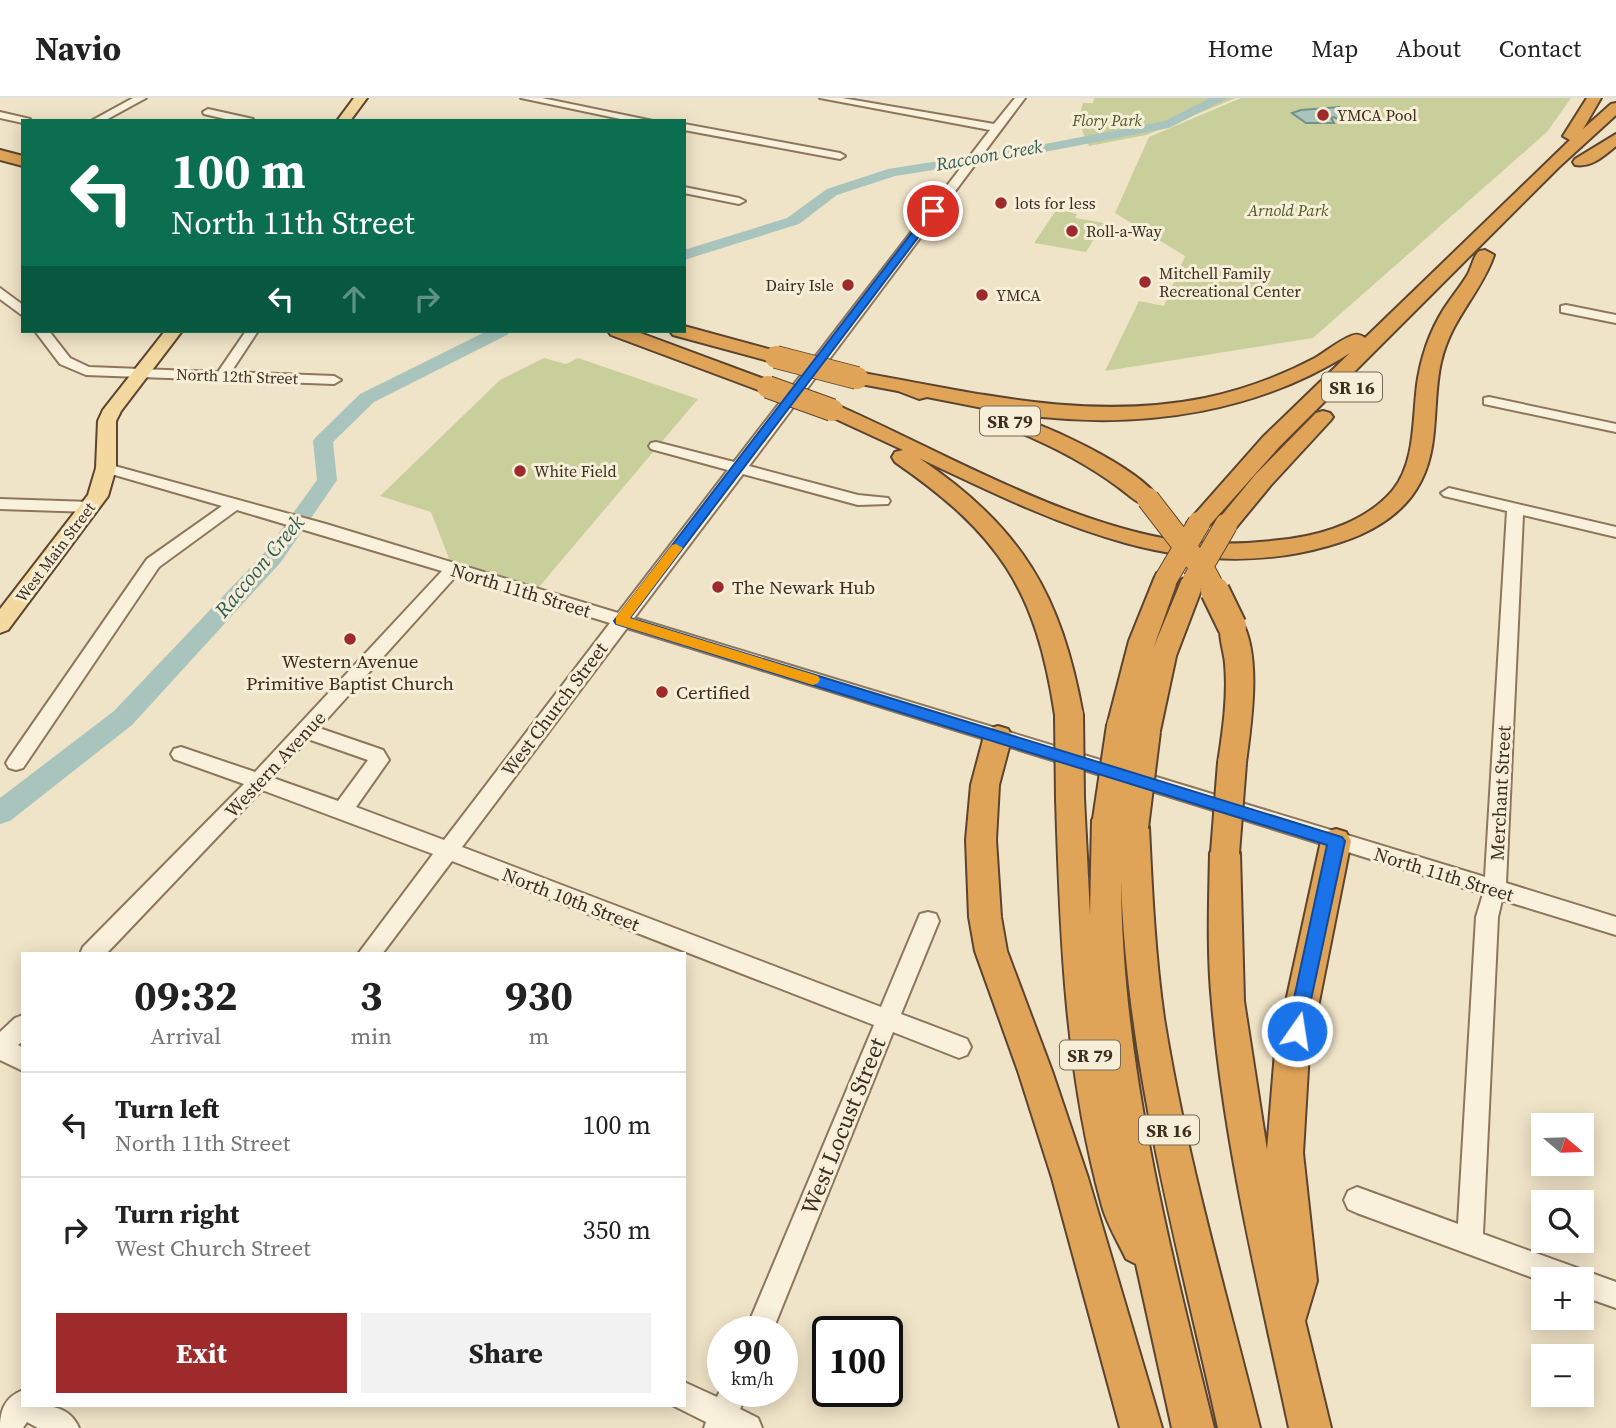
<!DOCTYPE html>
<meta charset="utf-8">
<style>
:root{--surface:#fff;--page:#f2f2f2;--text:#222;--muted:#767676;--line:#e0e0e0;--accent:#9e2a2b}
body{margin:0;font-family:"Source Serif 4",serif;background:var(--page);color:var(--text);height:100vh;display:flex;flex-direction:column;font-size:26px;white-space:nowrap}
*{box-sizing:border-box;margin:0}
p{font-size:23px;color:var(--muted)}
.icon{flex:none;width:38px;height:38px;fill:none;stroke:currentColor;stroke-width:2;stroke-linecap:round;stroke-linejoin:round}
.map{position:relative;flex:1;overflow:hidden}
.drawer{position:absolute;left:21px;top:854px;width:665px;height:455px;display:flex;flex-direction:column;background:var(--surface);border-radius:0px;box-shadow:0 4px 18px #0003}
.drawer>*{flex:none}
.top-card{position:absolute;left:21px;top:21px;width:665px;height:214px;border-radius:0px;box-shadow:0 4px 18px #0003;background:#0b6e4f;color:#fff;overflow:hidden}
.needle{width:46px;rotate:109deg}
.controls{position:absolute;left:1531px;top:1015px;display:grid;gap:14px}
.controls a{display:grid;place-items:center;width:63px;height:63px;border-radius:0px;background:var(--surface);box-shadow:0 4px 18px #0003;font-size:35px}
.speed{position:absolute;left:707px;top:1218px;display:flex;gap:14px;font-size:35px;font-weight:700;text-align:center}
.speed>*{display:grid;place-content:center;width:91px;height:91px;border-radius:50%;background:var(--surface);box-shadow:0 4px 18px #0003;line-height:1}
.speed small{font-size:18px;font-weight:400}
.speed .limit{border:4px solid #111;border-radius:10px;background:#fff;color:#111}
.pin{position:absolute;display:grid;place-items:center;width:60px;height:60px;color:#fff;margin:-30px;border:4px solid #fff;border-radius:50%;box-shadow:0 2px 7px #0007}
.me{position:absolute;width:77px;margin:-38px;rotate:13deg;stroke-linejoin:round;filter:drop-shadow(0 0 5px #0008)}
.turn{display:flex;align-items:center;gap:24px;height:147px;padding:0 35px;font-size:32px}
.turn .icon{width:91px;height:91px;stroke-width:2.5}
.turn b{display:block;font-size:49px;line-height:60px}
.lanes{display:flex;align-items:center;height:66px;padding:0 35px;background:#0003;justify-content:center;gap:35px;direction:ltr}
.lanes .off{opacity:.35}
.eta{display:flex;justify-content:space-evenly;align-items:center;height:119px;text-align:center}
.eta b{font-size:42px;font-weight:700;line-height:49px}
.cta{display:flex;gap:14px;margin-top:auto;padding:14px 35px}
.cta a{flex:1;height:80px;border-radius:0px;background:var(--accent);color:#fff;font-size:28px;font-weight:700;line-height:80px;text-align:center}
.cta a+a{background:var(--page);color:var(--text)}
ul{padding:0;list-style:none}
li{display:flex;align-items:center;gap:21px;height:105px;padding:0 35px;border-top:2px solid var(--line)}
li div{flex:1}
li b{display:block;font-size:26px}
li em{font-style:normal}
header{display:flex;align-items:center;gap:42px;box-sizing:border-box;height:98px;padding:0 35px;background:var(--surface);border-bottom:2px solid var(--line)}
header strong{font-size:33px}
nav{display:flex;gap:38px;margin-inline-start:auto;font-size:24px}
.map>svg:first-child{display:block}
</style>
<header>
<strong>Navio</strong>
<nav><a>Home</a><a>Map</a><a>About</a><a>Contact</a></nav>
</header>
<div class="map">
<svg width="1616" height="1330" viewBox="0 0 1616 1330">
<rect width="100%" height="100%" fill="#f0e4c8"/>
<!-- green -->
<path fill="#c9cf9b" d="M1094,0H1236L1146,37L1089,48L1078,23L1083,5H1093Z
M1241,0H1571L1547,34L1313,240L1105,273L1139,203L1164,208L1185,158L1115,115L1149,39Z
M1057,111L1077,116L1075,120L1104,125L1100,136H1097L1086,154L1034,145Z
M544,260L566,266L578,260L698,301L533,496L453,471L431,414L380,398L500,282Z"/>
<!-- water -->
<path fill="#a9c4bc" stroke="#6f938a" stroke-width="2" d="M1339,9L1355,21L1340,23L1334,19L1331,20L1334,25H1306L1292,15L1301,12Z"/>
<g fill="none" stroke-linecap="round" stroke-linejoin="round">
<!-- river -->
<path fill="#a9c4bc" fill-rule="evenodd" d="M1210,0H1228L1169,30L1034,56L895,78L837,97L799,126L684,162V152L787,120L827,91L888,71L1034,48L1165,23Z
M487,233H510L507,237L374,304L333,344L337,382L281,464L132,627L10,723L0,726V700L114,613L265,454L317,382L313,343L316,339L360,296Z"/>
<defs>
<path id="minor" d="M133,0H146L104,23H91Z
M521,0H542L653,23H630Z
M820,0H842L994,26L1015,0H1025L749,368L858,397L888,400L890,403L888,406L858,407L743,376L634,520L1485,779L1507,413L1444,398L1441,395L1449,390L1616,429V439L1523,417L1506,785L1616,819V837L1502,802L1498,819L1483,1136L1616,1184V1210L1582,1198V1181H1544V1184L1357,1115L1348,1111L1344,1102L1348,1093L1357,1089L1458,1126L1476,819L1483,796L627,530L462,749L881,909L920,816L928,814L936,816L939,823L901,916L967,941L971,949L967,957L959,960L893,934L772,1234H745L874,927L452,763L382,856H358L433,756L262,692L106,856H80L83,849L244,686L174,661L171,656L174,651L181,649L255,674L442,473L237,412L159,469L23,670L16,672L9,670L6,665L9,660L147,461L222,408L101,373L98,370L101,367H111L326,426L618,515L728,372L651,351L649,348L651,345L656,344L734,364L990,32ZM456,478L610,525L444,742L356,709L389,662L383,652L319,630ZM308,641L368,662L338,703L273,680Z
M208,11L253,21L254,23H234L204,16L203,14Z
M0,14L30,21L31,23H23V25L0,20Z
M684,26L840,55L845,58L840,61L684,32Z
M684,89L739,100L745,103L739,106L684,95Z
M0,190L23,207V218L0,201Z
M1566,207L1616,217V225L1561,214V208Z
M35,233H49L70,260L89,269L218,274L246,233H258L231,274L334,278L341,282L334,286L86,277L60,266Z
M1489,299L1616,326V334L1484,306V300Z
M0,401L91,404L99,409L91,414L0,411Z
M23,917V943L18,947L23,950V973L0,962V934L15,920Z
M684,1284L717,1299L723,1286V1293H748L740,1311L758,1320L762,1330H704L706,1324L674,1308L684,1307Z
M23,1292V1307C45,1307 69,1306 79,1330H38L27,1324L23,1330H0C0,1312 5,1299 23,1292Z"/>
<path id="major" d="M354,0H367L350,23H337Z
M165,233H182L121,313L116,323V370L108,398L8,532L0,535V511L88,397L96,370L98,323L103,312Z"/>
<path id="highway" d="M1587,0H1601L1583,31L1611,6L1616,5V17L1559,69L1279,349L1207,430L1199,432L1191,430L1187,425L1263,339L1350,255C1259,313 1148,330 1042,319C1004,316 965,306 927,299L919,301L898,293L850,284L847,280L850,276L857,274C973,294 1086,324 1205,300C1243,292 1281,278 1315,260C1327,253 1338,243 1351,238C1357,235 1361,237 1365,240L1570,42L1563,38Z
M1616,36V48C1604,58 1591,70 1575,67L1573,64L1575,61Z
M0,52L23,58V68L0,62Z
M1485,152L1494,157L1491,165C1475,202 1451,222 1441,264C1432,303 1440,347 1421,383C1403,419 1365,438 1328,448C1182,490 1048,421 919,360C1022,430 1061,496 1083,617L1079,624L1069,627L1059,624L1055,617C1036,491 999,436 895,364L892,359L895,354L903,352L825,316L822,312L825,308H839C943,354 1056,421 1168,441C1208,448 1249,446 1289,441C1326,436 1368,422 1393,392C1417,362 1412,316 1418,280C1423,252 1433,225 1450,202C1456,193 1463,185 1468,176C1471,170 1473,162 1476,157C1479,152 1480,153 1485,152Z
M684,228L783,255L786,259L783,263L776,265L673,237L670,233H684Z
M608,233H635L775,285L778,289L775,293H761L611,237Z
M998,313C1037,322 1138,368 1159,401L1156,406C1139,410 1131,398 1118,389C1079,360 1036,340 991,323L988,319L991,315Z
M1323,313L1330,315L1333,319L1330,323L1271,387L1234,432L1226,434L1218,432L1214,427L1218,422L1255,377L1316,315Z
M1166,473L1175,475L1178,481L1153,551L1182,481L1191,479L1200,481L1203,487L1176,558L1160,633L1156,640L1146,643L1136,640L1133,632L1131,635L1121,638L1111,635L1107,628L1129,543L1154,481L1157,475Z
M1232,519L1241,522C1262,557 1251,626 1246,665L1242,673L1232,676L1222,673L1218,665C1223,632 1228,599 1225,565C1224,552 1216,533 1223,522Z
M998,628L1008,631L1012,638L999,687L996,742L1001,819L1007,853L1052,973L1088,1080L1162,1330H1120L1052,1080L1018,973L975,853L969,819L966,742L971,687L984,638L988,631Z
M1070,689L1080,692L1084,700L1090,817L1092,722L1097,714L1107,710L1117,714L1122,725L1124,721L1134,717L1144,721L1149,729C1152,793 1155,857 1164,920C1186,1058 1226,1194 1260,1330H1218C1178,1149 1127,968 1121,782C1122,968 1170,1150 1214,1330H1172L1136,1166L1126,1161C1118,1144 1107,1126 1102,1108C1065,975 1060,836 1056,700L1060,692Z
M1336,731L1346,734L1351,743L1309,954L1303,1055L1317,1183L1305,1223L1331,1330H1289C1259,1189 1224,1048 1212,905C1207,855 1209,805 1210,755L1214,746L1225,743L1236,746L1240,755L1244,903L1267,1052L1275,954L1321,743L1326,734Z"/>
</defs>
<!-- minor casing -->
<use href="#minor" stroke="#8d765c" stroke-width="4"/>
<!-- major casing -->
<use href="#major" stroke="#5b4430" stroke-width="4"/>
<!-- highway casing -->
<use href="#highway" stroke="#5b4430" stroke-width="4"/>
<!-- minor -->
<use href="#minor" fill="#faf1dc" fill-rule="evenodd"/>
<!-- major -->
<use href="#major" fill="#f3d9a0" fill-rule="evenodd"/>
<!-- highway -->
<use href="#highway" fill="#e0a458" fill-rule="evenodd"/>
<defs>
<path id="highway-bridge-far1" d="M776,259L857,280
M768,289L832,312
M1148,401L1206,476L1216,495
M1166,481L1199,425
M1194,482L1226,427"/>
<path id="highway-bridge" d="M1215,493L1232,528
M1069,617L1070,700
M1107,722L1121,628
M1134,729L1146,633
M1225,755L1232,665"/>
</defs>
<!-- highway-bridge-far1 casing -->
<use href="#highway-bridge-far1" stroke="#5b4430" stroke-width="24" stroke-linecap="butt"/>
<!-- highway-bridge casing -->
<use href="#highway-bridge" stroke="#5b4430" stroke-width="32" stroke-linecap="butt"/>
<!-- highway-bridge-far1 -->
<use href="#highway-bridge-far1" stroke="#e0a458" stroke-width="22"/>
<!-- highway-bridge -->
<use href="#highway-bridge" stroke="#e0a458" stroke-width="28"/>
</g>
<!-- route -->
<path fill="#1a73e8" stroke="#114b97" stroke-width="2" d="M930,111L938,113L630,520L1342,739L1345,743L1303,939L1297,942L1290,939L1287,933L1327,747L616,526L614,523Z"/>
<!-- slow -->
<path fill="#f59e0b" d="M676,446L683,450L630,520L818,578L820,581L818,585L813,587L616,526V519L672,447Z"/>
<!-- markers -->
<g fill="#9e2a2b" stroke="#f7eed8" stroke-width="2.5">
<circle cx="1323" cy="17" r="7"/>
<circle cx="1001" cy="105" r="7"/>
<circle cx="1072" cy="133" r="7"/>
<circle cx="1145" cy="184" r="7"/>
<circle cx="848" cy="187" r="7"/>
<circle cx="982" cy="197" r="7"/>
<circle cx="520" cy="373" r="7"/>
<circle cx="718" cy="489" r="7"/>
<circle cx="350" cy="541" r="7"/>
<circle cx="662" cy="594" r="7"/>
</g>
<g text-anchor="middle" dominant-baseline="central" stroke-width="6" stroke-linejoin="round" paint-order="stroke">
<!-- far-poi labels -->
<g font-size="16" fill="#3d2e20" stroke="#f7eed8" text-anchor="start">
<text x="1337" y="17">YMCA Pool</text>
<text x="1015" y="105">lots for less</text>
<text x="1086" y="133">Roll-a-Way</text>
<text x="1159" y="175">Mitchell Family<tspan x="1159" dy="18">Recreational Center</tspan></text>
<text x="834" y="187" text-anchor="end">Dairy Isle</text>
<text x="996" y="197">YMCA</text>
<text x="534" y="373">White Field</text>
</g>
<!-- far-park labels -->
<g font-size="16" font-style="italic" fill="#4d5a26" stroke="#f7eed8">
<text x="1107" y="22">Flory Park</text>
<text x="1288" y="112">Arnold Park</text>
</g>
<!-- far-street labels -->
<g font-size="16" fill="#3d2e20" stroke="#f7eed8">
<text transform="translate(237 278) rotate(2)">North 12th Street</text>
<text transform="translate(55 454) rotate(-53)">West Main Street</text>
</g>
<!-- far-water labels -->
<g font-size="18" font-style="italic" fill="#2f5d5a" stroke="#f7eed8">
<text transform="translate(989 57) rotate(-10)">Raccoon Creek</text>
</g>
<!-- shield labels -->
<g fill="#f7eed8" stroke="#756857" stroke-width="2">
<rect x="1322" y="274.5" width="60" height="29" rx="5"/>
<rect x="980" y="308.5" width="60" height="29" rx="5"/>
<rect x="1060" y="942.5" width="60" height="29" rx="5"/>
<rect x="1139" y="1017.5" width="60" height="29" rx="5"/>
</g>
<g font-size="18" font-weight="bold" fill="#3d2e20">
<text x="1352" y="289">SR 16</text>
<text x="1010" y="323">SR 79</text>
<text x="1090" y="957">SR 79</text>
<text x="1169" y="1032">SR 16</text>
</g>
<!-- poi labels -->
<g font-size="19" fill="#3d2e20" stroke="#f7eed8" text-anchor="start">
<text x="732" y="489">The Newark Hub</text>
<text x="350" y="563" text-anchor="middle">Western Avenue<tspan x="350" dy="22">Primitive Baptist Church</tspan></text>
<text x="676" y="594">Certified</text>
</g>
<!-- street labels -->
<g font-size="19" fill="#3d2e20" stroke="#f7eed8">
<text transform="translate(521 492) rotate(17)">North 11th Street</text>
<text transform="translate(554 611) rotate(-53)">West Church Street</text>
<text transform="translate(275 666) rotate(-47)">Western Avenue</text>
<text transform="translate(1500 695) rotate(-87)">Merchant Street</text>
<text transform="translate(1444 776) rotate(17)">North 11th Street</text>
<text transform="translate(571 801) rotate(21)">North 10th Street</text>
</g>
<!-- water labels -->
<g font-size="21" font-style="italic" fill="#2f5d5a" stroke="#f7eed8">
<text transform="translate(259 468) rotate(-50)">Raccoon Creek</text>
</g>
<!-- near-street labels -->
<g font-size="23" fill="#3d2e20" stroke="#f7eed8">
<text transform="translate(843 1028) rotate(-68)">West Locust Street</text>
</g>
</g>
</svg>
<div class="controls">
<a><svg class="needle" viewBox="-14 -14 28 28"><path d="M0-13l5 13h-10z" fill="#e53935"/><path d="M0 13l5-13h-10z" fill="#767676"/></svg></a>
<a><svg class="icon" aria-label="search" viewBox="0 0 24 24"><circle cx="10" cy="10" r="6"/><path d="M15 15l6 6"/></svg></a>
<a>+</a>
<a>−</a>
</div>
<div class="speed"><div>90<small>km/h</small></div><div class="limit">100</div></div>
<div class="pin" style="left:933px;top:113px;background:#d93025"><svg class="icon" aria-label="arrive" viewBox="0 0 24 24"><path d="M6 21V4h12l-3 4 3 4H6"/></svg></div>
<svg class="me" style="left:1297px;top:933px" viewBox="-20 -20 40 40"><circle r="17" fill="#1a73e8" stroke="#fff" stroke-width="3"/><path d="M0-11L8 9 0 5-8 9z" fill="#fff"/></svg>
<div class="top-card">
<div class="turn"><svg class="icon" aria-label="left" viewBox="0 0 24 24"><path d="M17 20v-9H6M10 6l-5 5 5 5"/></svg><div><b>100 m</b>North 11th Street</div></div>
<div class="lanes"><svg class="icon" aria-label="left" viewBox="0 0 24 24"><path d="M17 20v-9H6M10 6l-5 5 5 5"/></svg><svg class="icon off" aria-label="ahead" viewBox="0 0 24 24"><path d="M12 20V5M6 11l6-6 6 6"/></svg><svg class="icon off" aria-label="right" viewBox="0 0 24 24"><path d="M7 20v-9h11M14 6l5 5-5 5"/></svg></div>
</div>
<section class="drawer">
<div class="eta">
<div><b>09:32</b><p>Arrival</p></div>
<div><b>3</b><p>min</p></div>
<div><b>930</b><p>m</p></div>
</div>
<ul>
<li><svg class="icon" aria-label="left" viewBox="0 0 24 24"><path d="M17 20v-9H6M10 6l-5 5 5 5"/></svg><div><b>Turn left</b><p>North 11th Street</p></div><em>100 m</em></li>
<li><svg class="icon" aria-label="right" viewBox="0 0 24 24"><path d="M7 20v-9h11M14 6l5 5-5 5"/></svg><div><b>Turn right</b><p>West Church Street</p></div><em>350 m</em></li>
</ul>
<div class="cta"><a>Exit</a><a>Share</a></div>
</section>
</div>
